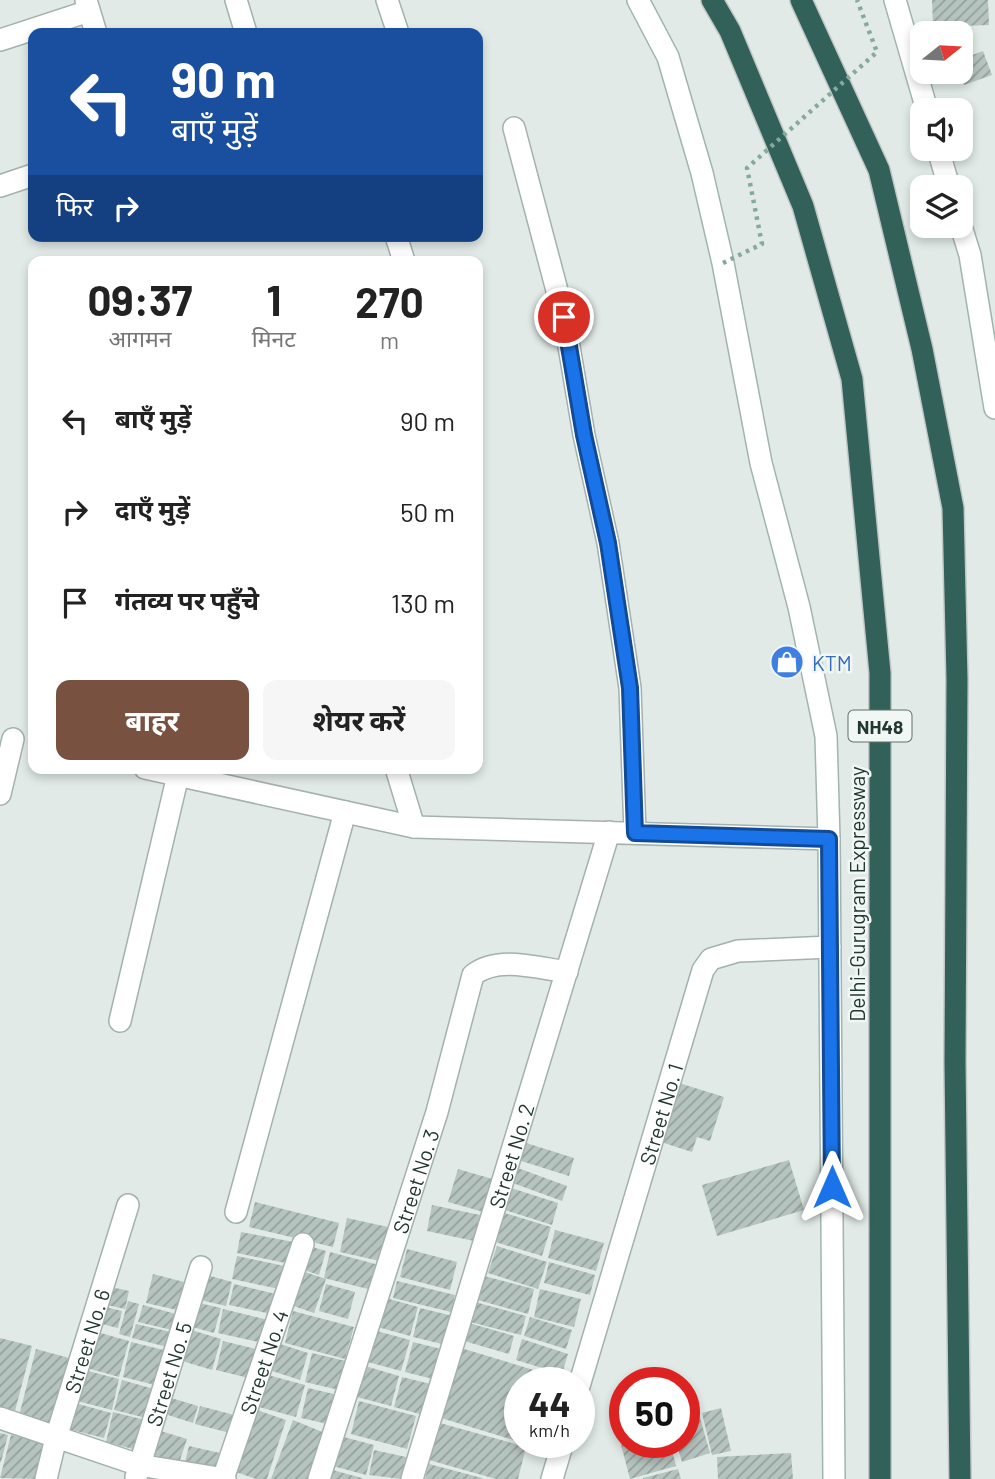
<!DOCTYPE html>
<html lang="hi">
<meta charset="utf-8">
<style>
:root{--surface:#fff;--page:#f6f6f6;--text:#222;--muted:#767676;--accent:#795140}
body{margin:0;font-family:Barlow,"Noto Sans Devanagari",sans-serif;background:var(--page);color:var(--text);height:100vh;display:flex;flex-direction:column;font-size:26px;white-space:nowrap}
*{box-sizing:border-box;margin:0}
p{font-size:23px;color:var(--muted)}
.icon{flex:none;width:38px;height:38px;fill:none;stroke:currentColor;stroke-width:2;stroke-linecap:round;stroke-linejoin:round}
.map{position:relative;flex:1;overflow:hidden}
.side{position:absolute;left:28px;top:256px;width:455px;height:518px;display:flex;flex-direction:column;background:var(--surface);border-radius:14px;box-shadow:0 4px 10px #0003}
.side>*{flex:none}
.banner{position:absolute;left:28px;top:28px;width:455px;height:214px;border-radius:14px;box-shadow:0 4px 10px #0003;background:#1a4fa0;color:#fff;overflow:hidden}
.needle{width:46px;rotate:72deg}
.controls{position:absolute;left:910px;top:21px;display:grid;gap:14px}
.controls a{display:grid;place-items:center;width:63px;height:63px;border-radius:14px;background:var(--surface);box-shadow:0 4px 10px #0003;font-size:35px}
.speed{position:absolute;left:504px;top:1367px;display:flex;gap:14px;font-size:35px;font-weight:700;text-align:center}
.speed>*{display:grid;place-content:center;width:91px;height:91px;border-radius:50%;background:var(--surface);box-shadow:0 4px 10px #0003;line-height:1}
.speed small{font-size:18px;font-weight:400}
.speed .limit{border:10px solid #d22;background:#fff;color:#111}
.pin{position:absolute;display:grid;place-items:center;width:60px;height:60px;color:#fff;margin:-30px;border:4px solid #fff;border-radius:50%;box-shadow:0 2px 7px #0007}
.me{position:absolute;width:77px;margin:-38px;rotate:0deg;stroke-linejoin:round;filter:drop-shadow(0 0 5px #0008)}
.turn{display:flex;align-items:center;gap:24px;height:147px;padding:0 28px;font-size:32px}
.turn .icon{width:91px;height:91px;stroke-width:2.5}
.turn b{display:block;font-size:49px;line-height:60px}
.then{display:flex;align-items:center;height:66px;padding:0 28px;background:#0003;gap:14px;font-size:26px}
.eta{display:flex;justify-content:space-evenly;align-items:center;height:119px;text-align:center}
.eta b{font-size:42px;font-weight:700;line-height:49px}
.cta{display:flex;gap:14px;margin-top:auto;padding:14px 28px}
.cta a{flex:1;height:80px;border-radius:14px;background:var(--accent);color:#fff;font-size:28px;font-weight:700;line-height:80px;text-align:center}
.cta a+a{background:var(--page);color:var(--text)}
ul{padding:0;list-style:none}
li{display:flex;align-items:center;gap:21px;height:91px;padding:0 28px}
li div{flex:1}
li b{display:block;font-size:26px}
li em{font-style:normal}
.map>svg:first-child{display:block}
</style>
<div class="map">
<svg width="995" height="1479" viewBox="0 0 995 1479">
<defs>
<pattern id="building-hatch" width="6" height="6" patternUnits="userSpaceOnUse" patternTransform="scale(1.75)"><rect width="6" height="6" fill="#b6c4bf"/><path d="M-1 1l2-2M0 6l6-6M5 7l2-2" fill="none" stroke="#94a09c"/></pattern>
</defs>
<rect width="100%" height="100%" fill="#e1eae6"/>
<!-- building -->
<path fill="url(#building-hatch)" d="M932,0H988L989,25L933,27Z
M983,51L992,75L964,85L959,72L961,59Z
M679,1083L724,1097L710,1141L697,1137L692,1152L661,1142Z
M520,1141L574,1158L569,1176L515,1159Z
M789,1160L804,1210L717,1236L702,1185Z
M515,1167L567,1186L562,1201L510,1182Z
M458,1169L496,1180L487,1213L448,1202Z
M508,1187L558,1203L552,1225L502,1209Z
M255,1202L339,1223L333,1247L249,1227Z
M432,1205L480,1215L474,1241L427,1231Z
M501,1212L551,1227L542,1256L492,1241Z
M347,1218L388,1227L380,1261L340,1252Z
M555,1230L604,1243L596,1271L548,1258Z
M241,1232L299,1243L295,1265L237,1253Z
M305,1245L326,1251L319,1275L298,1268Z
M497,1246L547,1262L538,1289L488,1273Z
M407,1249L457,1262L450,1290L400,1277Z
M330,1252L379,1265L372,1290L324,1278Z
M237,1256L289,1267L284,1290L232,1279Z
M549,1262L595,1275L590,1295L544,1283Z
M299,1270L326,1279L314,1313L288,1304Z
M153,1274L184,1282L177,1310L146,1303Z
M203,1274L232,1282L226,1306L196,1299Z
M484,1276L534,1289L528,1314L478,1300Z
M397,1281L455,1295L451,1312L393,1298Z
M234,1284L276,1294L271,1314L229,1305Z
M326,1284L355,1292L348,1319L319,1311Z
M107,1286L129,1291L125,1309L103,1304Z
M540,1289L581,1299L574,1327L534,1317Z
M382,1297L418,1307L410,1336L374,1326Z
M128,1301L139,1304L130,1337L119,1334Z
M195,1302L221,1308L214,1333L189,1326Z
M475,1302L526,1316L521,1335L470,1322Z
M143,1305L176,1314L172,1330L138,1322Z
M101,1306L122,1311L118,1328L97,1323Z
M420,1308L453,1316L446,1345L413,1337Z
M223,1309L268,1320L263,1343L218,1333Z
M293,1311L354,1327L345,1359L285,1343Z
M530,1317L572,1330L566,1349L524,1336Z
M469,1323L514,1336L509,1354L464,1341Z
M136,1324L171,1332L167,1347L132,1338Z
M188,1329L221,1339L212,1370L179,1360Z
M373,1330L410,1340L401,1371L364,1361Z
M97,1332L129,1341L119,1377L87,1368Z
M0,1338L32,1346L15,1411L0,1407Z
M522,1339L568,1354L562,1374L516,1360Z
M223,1341L260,1350L253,1379L216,1370Z
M131,1342L164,1350L155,1385L123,1377Z
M274,1342L308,1353L300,1380L266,1369Z
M413,1342L445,1350L437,1380L405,1372Z
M461,1348L560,1378L558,1382H520V1442L441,1418Z
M36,1349L73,1359L56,1426L19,1416Z
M312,1353L346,1361L339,1390L305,1382Z
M362,1365L399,1376L391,1406L353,1396Z
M84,1370L119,1379L112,1410L77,1401Z
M268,1375L305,1385L296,1417L259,1407Z
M402,1377L435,1385L427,1416L394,1407Z
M122,1380L154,1389L146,1418L114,1410Z
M308,1388L338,1395L332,1425L301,1418Z
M171,1398L198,1406L193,1423L165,1414Z
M359,1401L416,1416L407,1449L351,1434Z
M75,1403L111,1413L104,1438L68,1429Z
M200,1406L238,1416L234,1434L195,1424Z
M721,1408L731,1451L712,1455L702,1413Z
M254,1409L286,1420L267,1479H256L233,1471Z
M113,1412L145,1420L137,1450L106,1442Z
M699,1414L710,1453L682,1462L676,1442H684V1418Z
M293,1420L325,1433L308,1479H271Z
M440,1423L526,1447L518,1479H496L429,1460Z
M154,1429L187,1439L179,1463L147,1453Z
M0,1433L8,1435L1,1462H0Z
M11,1435L48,1444L39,1479L0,1478Z
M340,1436L374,1445L366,1475L333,1466Z
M625,1436V1442H670L676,1466L630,1479L619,1437Z
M522,1442H541L539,1448Z
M189,1446L220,1453L216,1470L185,1462Z
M374,1450L406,1457L401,1479L369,1475Z
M791,1453L793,1479H718L717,1457Z
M429,1464L482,1478V1479H425Z
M329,1469L362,1478V1479H327Z
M678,1469L681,1479H643V1478Z"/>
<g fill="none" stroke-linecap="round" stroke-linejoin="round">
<defs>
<g id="minor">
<path d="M86,0L96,33"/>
<path d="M236,0L246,33"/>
<path d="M387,0L398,33"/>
<path d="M0,40L89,11"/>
<path d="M514,128L564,317L584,435L608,543L630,688L635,833"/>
<path d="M0,186L33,175"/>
<path d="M396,236L404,261"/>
<path d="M145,768L414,827L829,839"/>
<path d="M396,768L414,827"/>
<path d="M0,794L13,739"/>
<path d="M120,1021L178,775"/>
<path d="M236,1212L345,812"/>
<path id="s1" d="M579,1386L703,970L711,959L738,951L830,947"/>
<path d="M0,1418L139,1465L225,1479"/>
<path id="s2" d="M136,1477L201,1267"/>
<path id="s3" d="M46,1479L56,1438L128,1205"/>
<path id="s4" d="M223,1479L303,1244"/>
<path id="s5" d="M319,1479L437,1112L473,975C498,955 537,968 567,972"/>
<path id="s6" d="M412,1479L609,832"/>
<path d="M552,1479L563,1442"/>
</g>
<path id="secondary" d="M638,0L668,57L702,173L723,263L761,463L799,607L826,736L829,839L834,1479
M895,0L927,110
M938,149L949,187
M961,226L970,255L995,408"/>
<path id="motorway" d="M712,0L730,31L803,206L852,379L880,673V1479
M801,0L879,170L922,349L953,508L957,679L955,1062L960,1479"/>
</defs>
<!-- minor casing -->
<use href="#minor" stroke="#a4b1ad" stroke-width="24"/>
<!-- secondary casing -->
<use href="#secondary" stroke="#a1b4ae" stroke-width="24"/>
<!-- motorway casing -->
<use href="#motorway" stroke="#c1c7c6" stroke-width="24"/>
<!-- minor -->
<use href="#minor" stroke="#fff" stroke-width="21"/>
<!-- secondary -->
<use href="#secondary" stroke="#fff" stroke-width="21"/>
<!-- motorway -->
<use href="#motorway" stroke="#32615a" stroke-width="21"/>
<!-- path-bridge -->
<path stroke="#84aaa0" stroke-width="4.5" stroke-dasharray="3.5 5" stroke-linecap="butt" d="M723,263L762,244L747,168L877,52L857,0"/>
</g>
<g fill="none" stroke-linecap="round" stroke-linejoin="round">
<defs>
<path id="route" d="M564,317L584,435L608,543L630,688L635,833L829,839L832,1187"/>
</defs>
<!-- route casing -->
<use href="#route" stroke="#114b97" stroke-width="18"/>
<!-- route -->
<use href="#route" stroke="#1a73e8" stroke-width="12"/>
</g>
<!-- icons -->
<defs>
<symbol id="shop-disc" viewBox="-11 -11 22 22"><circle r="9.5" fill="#3f7fe0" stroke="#f1f7f4"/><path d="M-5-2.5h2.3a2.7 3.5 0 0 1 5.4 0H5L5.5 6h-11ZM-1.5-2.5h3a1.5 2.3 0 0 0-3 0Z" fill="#fff"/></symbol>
</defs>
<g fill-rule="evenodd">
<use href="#shop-disc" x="768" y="643" width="38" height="38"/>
</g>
<g text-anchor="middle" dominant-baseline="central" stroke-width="5" stroke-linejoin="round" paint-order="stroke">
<!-- shield labels -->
<rect fill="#f1f7f4" stroke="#61716d" stroke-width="2" x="848.5" y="710.5" width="63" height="31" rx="5"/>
<g font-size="19" font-weight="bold" fill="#233833">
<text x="880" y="726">NH48</text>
</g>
<!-- shop labels -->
<g font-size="21" fill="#366cbe" stroke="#f1f7f4" text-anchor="start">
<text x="812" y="662">KTM</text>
</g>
<!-- street labels -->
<g font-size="21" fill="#233833" stroke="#f1f7f4">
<text transform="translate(856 894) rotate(-90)">Delhi-Gurugram Expressway</text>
<text stroke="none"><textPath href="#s1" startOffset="284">Street No. 1</textPath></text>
<text stroke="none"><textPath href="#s6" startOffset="338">Street No. 2</textPath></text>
<text stroke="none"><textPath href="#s5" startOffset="313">Street No. 3</textPath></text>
<text stroke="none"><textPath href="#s3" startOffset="144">Street No. 6</textPath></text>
<text stroke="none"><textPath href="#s4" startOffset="124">Street No. 4</textPath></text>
<text stroke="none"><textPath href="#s2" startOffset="108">Street No. 5</textPath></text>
</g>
</g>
</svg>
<div class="controls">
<a><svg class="needle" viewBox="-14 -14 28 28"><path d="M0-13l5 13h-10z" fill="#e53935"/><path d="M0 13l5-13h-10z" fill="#767676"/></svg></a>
<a><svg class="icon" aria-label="sound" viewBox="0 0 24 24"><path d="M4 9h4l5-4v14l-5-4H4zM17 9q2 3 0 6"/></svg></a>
<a><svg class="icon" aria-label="layers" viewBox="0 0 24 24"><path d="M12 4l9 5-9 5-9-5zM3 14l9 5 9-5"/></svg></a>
</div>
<div class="speed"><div>44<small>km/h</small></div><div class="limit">50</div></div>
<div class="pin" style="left:564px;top:317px;background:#d93025"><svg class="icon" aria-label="arrive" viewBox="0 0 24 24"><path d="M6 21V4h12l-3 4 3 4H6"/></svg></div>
<svg class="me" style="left:832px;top:1187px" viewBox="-20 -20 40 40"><path d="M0-17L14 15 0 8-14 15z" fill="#1a73e8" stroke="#fff" stroke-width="4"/></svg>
<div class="banner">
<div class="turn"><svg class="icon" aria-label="left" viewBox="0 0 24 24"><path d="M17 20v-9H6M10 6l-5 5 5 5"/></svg><div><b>90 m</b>बाएँ मुड़ें</div></div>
<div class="then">फिर<svg class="icon" aria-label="right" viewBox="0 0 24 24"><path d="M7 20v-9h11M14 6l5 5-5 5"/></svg></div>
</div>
<section class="side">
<div class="eta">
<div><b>09:37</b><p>आगमन</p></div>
<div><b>1</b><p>मिनट</p></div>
<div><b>270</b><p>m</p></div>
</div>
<ul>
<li><svg class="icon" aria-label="left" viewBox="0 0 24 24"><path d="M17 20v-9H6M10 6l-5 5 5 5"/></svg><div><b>बाएँ मुड़ें</b></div><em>90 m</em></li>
<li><svg class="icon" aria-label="right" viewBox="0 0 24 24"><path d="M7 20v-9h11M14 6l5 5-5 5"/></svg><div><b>दाएँ मुड़ें</b></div><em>50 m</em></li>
<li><svg class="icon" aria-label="arrive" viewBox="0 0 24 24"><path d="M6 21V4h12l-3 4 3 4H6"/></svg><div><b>गंतव्य पर पहुँचे</b></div><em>130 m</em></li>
</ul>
<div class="cta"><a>बाहर</a><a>शेयर करें</a></div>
</section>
</div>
